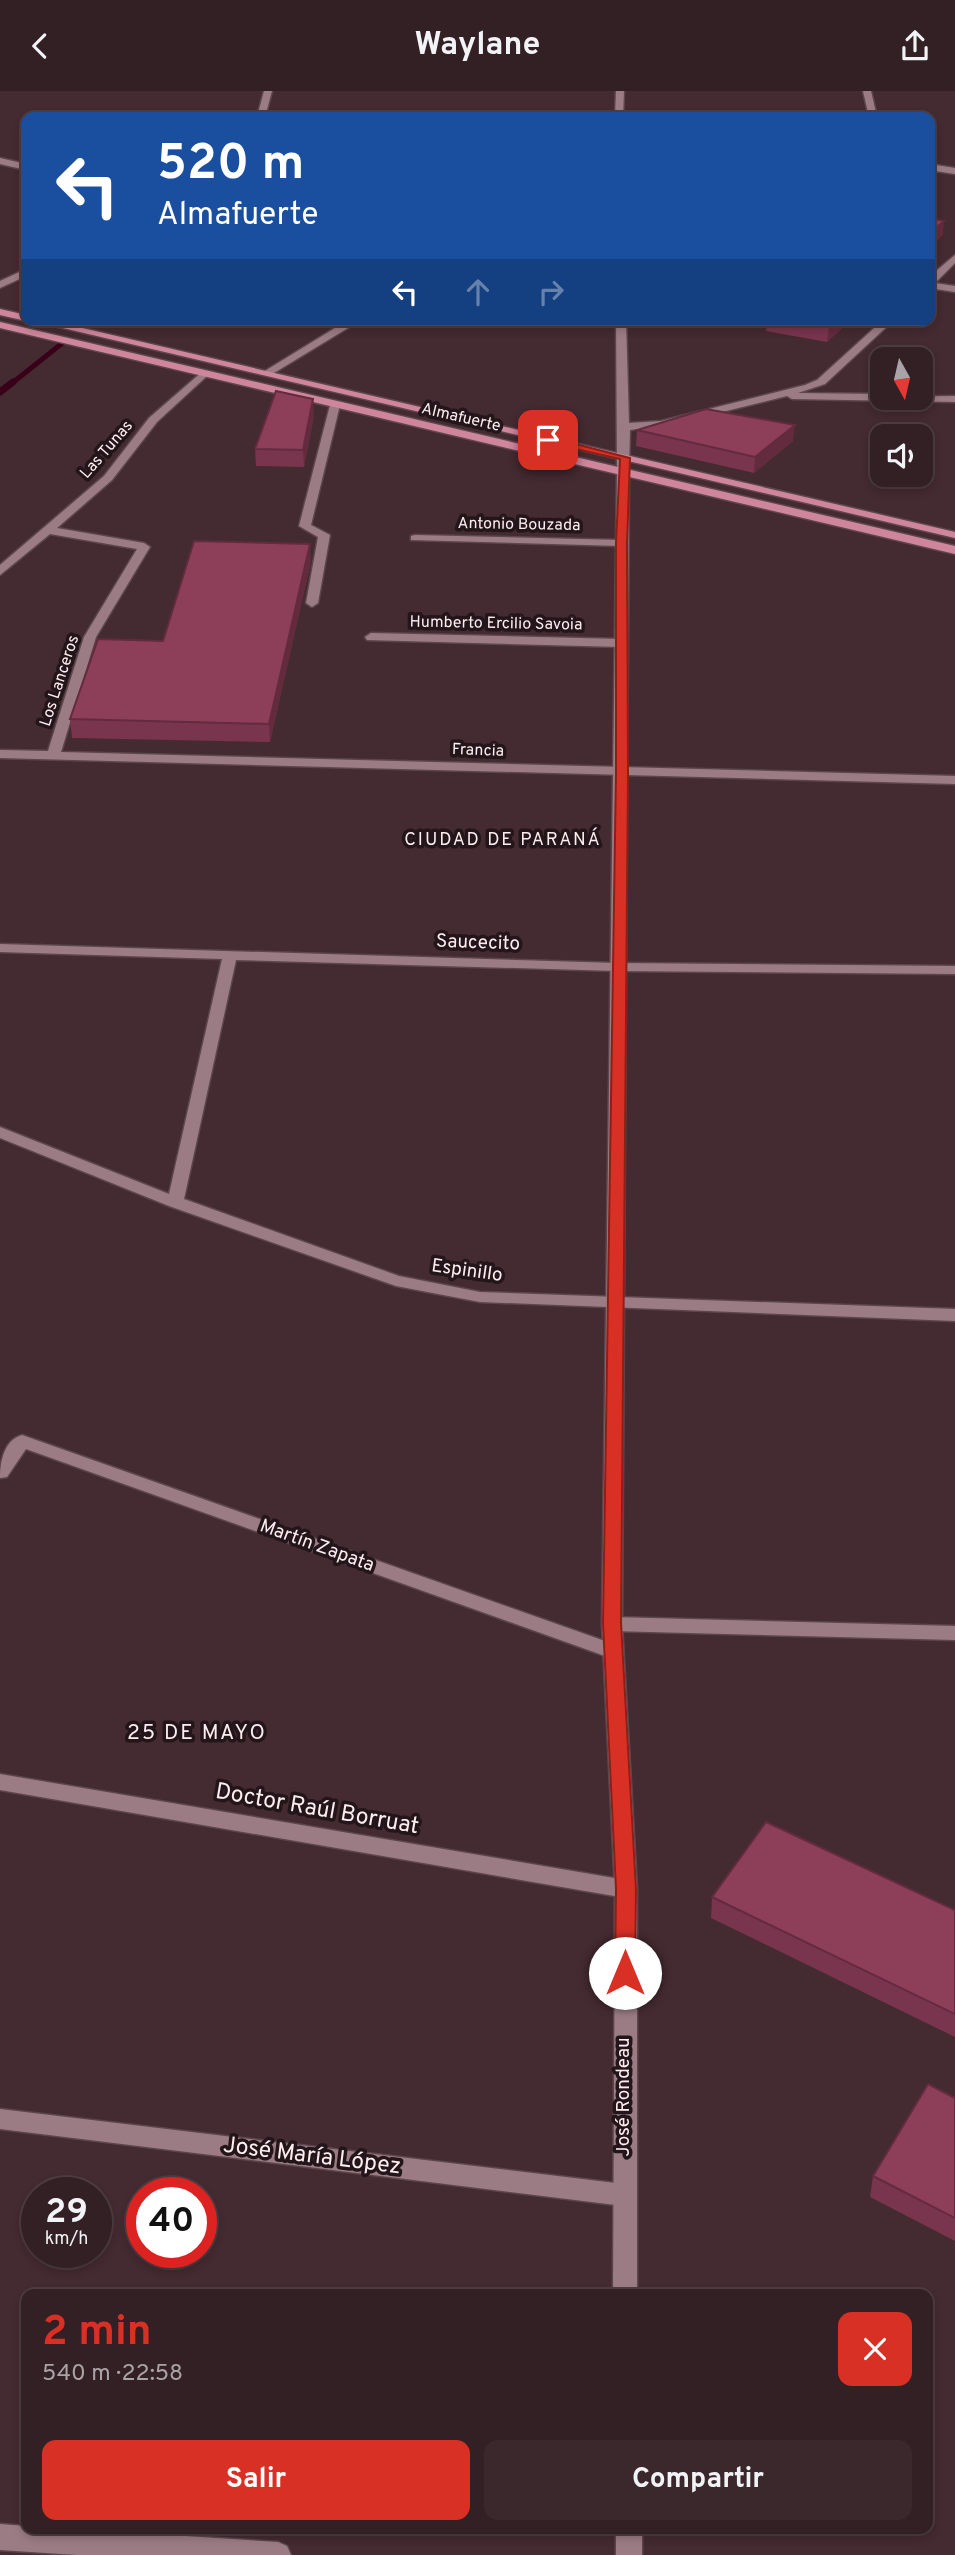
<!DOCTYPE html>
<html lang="es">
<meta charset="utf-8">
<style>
:root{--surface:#332025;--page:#3b282d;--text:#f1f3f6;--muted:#a9a3a7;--line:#4e3e42;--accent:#d93025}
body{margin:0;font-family:Overpass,sans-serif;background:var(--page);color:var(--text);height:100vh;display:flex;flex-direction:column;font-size:26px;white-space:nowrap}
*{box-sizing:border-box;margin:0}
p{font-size:23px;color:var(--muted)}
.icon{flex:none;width:38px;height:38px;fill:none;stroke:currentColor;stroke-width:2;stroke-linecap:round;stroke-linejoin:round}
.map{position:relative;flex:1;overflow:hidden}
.side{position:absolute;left:21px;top:2198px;width:912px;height:245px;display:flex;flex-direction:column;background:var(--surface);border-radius:14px;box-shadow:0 4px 10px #0003,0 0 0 2px var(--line)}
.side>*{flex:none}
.top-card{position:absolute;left:21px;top:21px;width:914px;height:214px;border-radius:14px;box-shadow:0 4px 10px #0003,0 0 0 2px var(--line);background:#1a4fa0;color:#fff;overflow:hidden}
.needle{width:46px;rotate:172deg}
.fabs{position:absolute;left:870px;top:256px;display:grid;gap:14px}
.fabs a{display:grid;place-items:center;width:63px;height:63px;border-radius:14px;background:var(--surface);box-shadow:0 4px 10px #0003,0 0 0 2px var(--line);font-size:35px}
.speed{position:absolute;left:21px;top:2086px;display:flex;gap:14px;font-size:35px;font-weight:700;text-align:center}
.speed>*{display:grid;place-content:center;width:91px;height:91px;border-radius:50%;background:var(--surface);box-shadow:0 4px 10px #0003,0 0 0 2px var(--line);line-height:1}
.speed small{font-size:18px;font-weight:400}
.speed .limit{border:10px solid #d22;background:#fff;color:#111}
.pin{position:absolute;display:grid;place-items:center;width:60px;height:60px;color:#fff;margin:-30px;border-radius:14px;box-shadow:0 4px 10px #0006}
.me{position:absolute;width:77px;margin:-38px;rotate:0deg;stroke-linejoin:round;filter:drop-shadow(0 0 5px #0008)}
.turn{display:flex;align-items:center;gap:24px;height:147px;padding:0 21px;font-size:32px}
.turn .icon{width:91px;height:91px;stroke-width:2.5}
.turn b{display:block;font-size:49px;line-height:60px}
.lanes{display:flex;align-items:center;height:66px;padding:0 21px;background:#0003;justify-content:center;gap:35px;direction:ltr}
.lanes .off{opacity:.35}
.round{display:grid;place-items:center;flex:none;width:74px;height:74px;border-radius:14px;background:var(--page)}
.headline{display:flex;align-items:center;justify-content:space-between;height:119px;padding:0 21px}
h1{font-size:42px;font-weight:700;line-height:52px;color:var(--accent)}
.action{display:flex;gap:14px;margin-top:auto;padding:14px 21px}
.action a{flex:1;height:80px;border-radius:14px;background:var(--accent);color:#fff;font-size:28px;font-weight:700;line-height:80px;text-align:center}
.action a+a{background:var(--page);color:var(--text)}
header{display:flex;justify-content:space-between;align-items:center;height:91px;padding:0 21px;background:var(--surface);font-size:32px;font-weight:700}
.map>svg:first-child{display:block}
</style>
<header><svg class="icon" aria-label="back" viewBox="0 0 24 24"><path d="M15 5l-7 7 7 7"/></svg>Waylane<svg class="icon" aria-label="share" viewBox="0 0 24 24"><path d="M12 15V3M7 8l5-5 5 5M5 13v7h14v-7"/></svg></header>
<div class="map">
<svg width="955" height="2464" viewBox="0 0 955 2464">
<rect width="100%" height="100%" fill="#442a31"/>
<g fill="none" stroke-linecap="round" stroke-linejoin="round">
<!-- stream-far1 -->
<path stroke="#390019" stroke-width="5" d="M11,293L65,250"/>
<!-- stream -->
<path stroke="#390019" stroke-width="7" d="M0,301L13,291"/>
<defs>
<path id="service" d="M335,311L340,314L311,434L330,444L318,512L312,516L306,512L318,446L299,435L330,314Z"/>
<path id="minor" d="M264,0H272L265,26H257Z
M616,0H624L623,26H615Z
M863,0H871L877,26H869Z
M0,67L26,73V79L0,73Z
M929,73L955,77V83L929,79Z
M955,164V172L935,192L955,195V201L929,197V186Z
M26,178V185L0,197V190Z
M348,229H361L269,285L260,283Z
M616,229H626L629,332L661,330L805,294L817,289L883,229H894L825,293L798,302L882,303V306L955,305V311L792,308L787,305L661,336L630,339L629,381L623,384L617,381Z
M203,280L207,281V285L157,331L112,389L57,437L144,452L150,456L96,546L61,661L955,685V693L0,667V659L48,660L84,546L137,458L50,443L0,484V474L104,385L149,327Z
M415,444L621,449L627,452L621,455L411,449V445Z
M371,542L621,548L627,552L621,556L367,549L365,546Z
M0,853L617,872L955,875V883L617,880L236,869L184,1108L399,1185L480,1201L955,1218V1230L480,1211L396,1195L169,1115L0,1047V1036L169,1103L222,868L0,861Z
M22,1344L619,1555L622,1560L619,1565H605L26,1358L7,1386L0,1387C0,1371 4,1349 22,1344Z
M612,1526L955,1535V1549L612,1540L605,1538L602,1533L605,1528Z
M0,1683L626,1789L634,1792L637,1798L634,1804L626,1807L0,1699Z
M0,2018L624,2093L632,2096L636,2104L632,2112L624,2115L0,2038Z
M0,2433L26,2435V2438H74L278,2451L287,2455L291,2464H77L0,2459Z"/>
<path id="tertiary" d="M623,378L629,381L622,1533L637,1798V2203H613L615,1798L602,1533L617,381Z
M616,2438H642V2464H616Z"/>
<path id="primary" d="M0,218L26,224V229H29L26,230L0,224Z
M29,229H48L955,441V447Z
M0,231L955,455V463L0,237Z"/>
</defs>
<!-- service casing -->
<use href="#service" stroke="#5c464d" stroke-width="3"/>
<!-- minor casing -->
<use href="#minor" stroke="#5c464d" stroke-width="3"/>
<!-- tertiary casing -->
<use href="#tertiary" stroke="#5c464d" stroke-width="3"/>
<!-- primary casing -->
<use href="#primary" stroke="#5c464d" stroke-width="3"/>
<!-- service -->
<use href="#service" fill="#9b7c84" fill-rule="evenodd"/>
<!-- minor -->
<use href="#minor" fill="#9b7c84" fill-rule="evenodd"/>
<!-- tertiary -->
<use href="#tertiary" fill="#9b7c84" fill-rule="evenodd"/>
<!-- primary -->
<use href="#primary" fill="#cf869c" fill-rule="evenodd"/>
</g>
<!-- wall -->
<path fill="#79354d" d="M767,229H851L827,251L766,240Z
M314,325L304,376L256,375L255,358Z
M637,339L793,350L754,382L636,355Z
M311,470L270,651L72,647L70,628Z
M712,1806L955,1819V1946L711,1827Z
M955,2007V2150L870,2106L873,2085Z"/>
<!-- shaded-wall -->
<path fill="#632b3e" d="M944,130L943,144L929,157V143Z
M835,229H851L827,251L829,235Z
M313,308L314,325L304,376L303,359Z
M795,334L793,350L754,382L755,366Z
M310,453L311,470L270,651L269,633Z"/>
<!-- building -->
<path fill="#8d3e59" stroke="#632b3e" stroke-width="2" d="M929,127L944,130L929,143Z
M794,229H835L829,235Z
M276,300L313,308L303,359L255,358Z
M706,318L795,334L755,366L637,339Z
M194,450L310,453L269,633L70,628L98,548L163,550Z
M766,1731L955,1819V1923L712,1806Z
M928,1993L955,2007V2127L873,2085Z"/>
<!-- route -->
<path fill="#d93025" stroke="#8d1f18" stroke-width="2" d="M548,346L630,367L627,452L628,681L621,1532L636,1798L635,1882L632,1888H618L615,1882L616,1798L603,1532L616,681V452L620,368L545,351Z"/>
<g text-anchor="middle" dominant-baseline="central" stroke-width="7" stroke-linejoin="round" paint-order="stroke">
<!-- far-street labels -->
<g font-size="16" fill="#feecf0" stroke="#22161a">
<text transform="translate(461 327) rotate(13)">Almafuerte</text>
<text transform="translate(107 359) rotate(-49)">Las Tunas</text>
<text transform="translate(519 434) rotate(1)">Antonio Bouzada</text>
<text transform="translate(496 533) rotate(1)">Humberto Ercilio Savoia</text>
<text transform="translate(60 590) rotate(-72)">Los Lanceros</text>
<text transform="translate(478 660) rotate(2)">Francia</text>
</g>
<!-- far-neighbourhood labels -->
<g font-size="18" letter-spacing="2" fill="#feecf0" stroke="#22161a">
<text x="503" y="749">CIUDAD DE PARANÁ</text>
</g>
<!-- street labels -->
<g font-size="19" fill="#feecf0" stroke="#22161a">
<text transform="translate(478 852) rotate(2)">Saucecito</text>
<text transform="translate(467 1180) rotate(8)">Espinillo</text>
<text transform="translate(317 1455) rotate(20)">Martín Zapata</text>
<text transform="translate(624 2006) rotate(-90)">José Rondeau</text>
</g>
<!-- neighbourhood labels -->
<g font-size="21" letter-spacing="2" fill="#feecf0" stroke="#22161a">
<text x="197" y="1642">25 DE MAYO</text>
</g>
<!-- near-street labels -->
<g font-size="23" fill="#feecf0" stroke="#22161a">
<text transform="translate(317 1719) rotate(10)">Doctor Raúl Borruat</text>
<text transform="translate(312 2066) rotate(7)">José María López</text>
</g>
</g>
</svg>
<div class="fabs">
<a><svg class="needle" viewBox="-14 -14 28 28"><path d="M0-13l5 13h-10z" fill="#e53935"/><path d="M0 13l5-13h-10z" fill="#a9a3a7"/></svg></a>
<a><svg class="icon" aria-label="sound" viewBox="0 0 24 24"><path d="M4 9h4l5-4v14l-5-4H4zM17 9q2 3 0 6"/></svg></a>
</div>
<div class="speed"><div>29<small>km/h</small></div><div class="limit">40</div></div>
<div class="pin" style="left:548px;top:349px;background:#d93025"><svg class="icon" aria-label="arrive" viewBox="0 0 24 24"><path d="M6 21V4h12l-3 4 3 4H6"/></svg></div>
<svg class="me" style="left:625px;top:1882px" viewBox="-20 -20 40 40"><circle r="19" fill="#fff"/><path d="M0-13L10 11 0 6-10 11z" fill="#d93025"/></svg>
<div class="top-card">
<div class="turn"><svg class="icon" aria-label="left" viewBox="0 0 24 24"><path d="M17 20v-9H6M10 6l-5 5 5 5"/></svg><div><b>520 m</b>Almafuerte</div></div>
<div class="lanes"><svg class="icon" aria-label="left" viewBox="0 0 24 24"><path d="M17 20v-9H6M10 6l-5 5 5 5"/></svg><svg class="icon off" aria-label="ahead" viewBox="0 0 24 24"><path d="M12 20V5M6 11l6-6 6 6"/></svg><svg class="icon off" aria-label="right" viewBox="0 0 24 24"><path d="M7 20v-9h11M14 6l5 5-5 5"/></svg></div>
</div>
<section class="side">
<div class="headline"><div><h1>2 min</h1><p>540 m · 22:58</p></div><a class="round" style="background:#d93025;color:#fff"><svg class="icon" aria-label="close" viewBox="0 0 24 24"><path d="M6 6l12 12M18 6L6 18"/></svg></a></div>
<div class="action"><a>Salir</a><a>Compartir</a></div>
</section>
</div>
